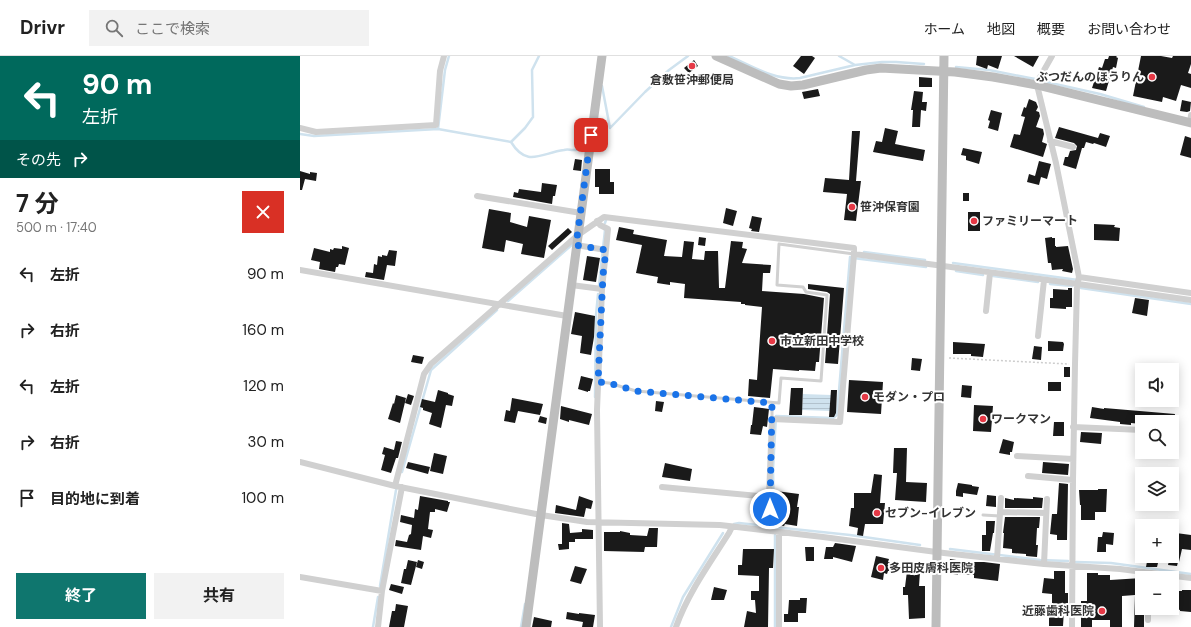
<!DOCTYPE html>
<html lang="ja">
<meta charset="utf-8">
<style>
:root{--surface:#fff;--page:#f2f2f2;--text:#222;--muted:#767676;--line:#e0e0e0;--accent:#0f766e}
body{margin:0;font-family:"DM Sans","Noto Sans JP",sans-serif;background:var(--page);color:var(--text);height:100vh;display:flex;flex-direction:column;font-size:15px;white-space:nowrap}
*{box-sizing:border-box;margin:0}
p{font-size:13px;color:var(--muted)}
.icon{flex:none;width:22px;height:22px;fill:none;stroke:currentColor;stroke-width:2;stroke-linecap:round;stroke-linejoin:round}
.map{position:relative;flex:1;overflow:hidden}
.drawer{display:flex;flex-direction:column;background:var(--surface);width:300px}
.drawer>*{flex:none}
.banner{background:#00695c;color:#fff;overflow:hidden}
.controls{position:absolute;left:835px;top:307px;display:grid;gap:8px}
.controls a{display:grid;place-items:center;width:44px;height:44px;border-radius:0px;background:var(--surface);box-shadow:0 2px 10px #0003;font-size:20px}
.pin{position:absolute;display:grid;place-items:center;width:34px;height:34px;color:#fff;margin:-17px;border-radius:8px;box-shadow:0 2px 6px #0006}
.me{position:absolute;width:44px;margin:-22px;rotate:0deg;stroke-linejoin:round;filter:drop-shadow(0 0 3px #0008)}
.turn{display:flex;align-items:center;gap:14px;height:84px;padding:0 16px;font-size:18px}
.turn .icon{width:52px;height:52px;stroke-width:2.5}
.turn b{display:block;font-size:28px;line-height:34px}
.then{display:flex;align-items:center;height:38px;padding:0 16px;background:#0003;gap:8px;font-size:15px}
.round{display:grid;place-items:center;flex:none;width:42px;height:42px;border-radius:0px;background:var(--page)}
.headline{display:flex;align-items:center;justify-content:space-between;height:68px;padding:0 16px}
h1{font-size:24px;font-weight:700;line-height:30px}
.cta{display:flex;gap:8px;margin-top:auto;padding:8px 16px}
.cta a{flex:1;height:46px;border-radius:0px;background:var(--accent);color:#fff;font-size:16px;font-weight:700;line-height:46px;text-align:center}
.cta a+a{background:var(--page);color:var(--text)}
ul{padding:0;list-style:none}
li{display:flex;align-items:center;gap:12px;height:56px;padding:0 16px}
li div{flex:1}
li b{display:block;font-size:15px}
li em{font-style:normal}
header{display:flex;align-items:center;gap:24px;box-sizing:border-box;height:56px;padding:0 20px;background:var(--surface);border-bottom:1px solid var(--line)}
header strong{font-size:19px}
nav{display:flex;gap:22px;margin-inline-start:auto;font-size:14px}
.search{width:280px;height:36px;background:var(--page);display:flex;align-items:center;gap:10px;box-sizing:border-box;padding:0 14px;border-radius:0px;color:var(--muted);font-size:15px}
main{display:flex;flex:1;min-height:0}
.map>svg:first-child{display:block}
</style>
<header>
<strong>Drivr</strong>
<div class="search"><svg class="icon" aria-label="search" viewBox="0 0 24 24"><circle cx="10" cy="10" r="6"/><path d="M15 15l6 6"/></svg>ここで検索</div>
<nav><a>ホーム</a><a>地図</a><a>概要</a><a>お問い合わせ</a></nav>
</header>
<main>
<section class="drawer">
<div class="banner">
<div class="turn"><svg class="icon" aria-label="left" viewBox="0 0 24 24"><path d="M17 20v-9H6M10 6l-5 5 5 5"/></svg><div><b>90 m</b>左折</div></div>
<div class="then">その先<svg class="icon" aria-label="right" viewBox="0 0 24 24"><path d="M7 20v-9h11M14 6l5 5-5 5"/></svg></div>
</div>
<div class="headline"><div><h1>7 分</h1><p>500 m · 17:40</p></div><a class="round" style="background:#d93025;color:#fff"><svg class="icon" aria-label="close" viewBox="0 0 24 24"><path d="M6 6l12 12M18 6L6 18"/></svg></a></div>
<ul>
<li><svg class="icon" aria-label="left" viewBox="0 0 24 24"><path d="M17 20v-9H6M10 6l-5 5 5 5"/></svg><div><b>左折</b></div><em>90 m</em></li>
<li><svg class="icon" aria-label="right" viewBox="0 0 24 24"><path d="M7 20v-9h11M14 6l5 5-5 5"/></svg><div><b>右折</b></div><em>160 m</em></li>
<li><svg class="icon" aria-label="left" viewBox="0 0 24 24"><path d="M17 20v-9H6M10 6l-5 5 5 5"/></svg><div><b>左折</b></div><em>120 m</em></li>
<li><svg class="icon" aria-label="right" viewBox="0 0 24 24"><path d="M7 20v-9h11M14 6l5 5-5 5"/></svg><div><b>右折</b></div><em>30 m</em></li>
<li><svg class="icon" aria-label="arrive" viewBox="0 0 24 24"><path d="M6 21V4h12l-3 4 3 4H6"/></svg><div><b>目的地に到着</b></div><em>100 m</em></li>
</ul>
<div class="cta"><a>終了</a><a>共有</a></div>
</section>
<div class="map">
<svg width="891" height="571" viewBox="0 0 891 571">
<defs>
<pattern id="water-rules" width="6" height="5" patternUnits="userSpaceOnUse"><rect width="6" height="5" fill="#cfe2ee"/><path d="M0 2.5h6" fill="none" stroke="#b2c2cd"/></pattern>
</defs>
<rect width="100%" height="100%" fill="#fff"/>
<!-- water -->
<path fill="url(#water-rules)" d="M503,338L531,339L530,355L502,354Z"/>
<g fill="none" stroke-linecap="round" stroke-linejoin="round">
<!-- stream -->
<path stroke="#cfe2ee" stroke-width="2.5" d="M429,0C452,10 475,25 500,22L555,9
M539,0L555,9L582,6H596L624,8
M656,11L689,14L735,23
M742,25L800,38L844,51
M302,30L310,72
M311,71L345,36L369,14L388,0
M138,73L145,14L149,0
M0,78L14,80L138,73L211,86C227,112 241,97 264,94C267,93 270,94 273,94C277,94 282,93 286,93
M211,86L225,72L233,61L232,14L239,0
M294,91L303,89L306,83
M305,167L306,164
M564,196L625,204
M553,202L626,211
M653,207L778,224
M656,215L683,219
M693,220L738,226
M750,228L772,230
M299,229L305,174
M781,232L891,248
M208,245L274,187
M295,341L296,259L298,238
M102,416L131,314L197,254
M434,468L439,467L466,470
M474,471L473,413L476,360L533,362L537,359L550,201
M474,471L550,479L620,489
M475,479V571
M650,493L740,504L768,505
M776,506L811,507L891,518
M80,530L96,434
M73,571L78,541
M221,571L225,548
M371,571L383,541L423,477"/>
</g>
<!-- building -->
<path fill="#1a1a1a" d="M501,0H512L515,2L504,18L493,10Z
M677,0H702L698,13L688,9L687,13L676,9Z
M714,0H739L733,11Z
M809,0H817L816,1L818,2L816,12L813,11L806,35L792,32L799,11L802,12L805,3H808Z
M841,0H861L872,2L873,0H891V8L888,17L891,18V32L881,29L876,45L863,41L862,46L833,40Z
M394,4L398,10L389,17L384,12Z
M619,21L632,22V31H619Z
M518,33L520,40L504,43L502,36Z
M614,35L623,36L622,46H627L626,55L621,54L620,71H612L613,54H611Z
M729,43L736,46L738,51L736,55L739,56L740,60L736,71L743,73L744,78L742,86L747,88L743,101L710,91L714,78L720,79L725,61L721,60L724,51L726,52Z
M882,44L891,46L890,55L887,56L880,55Z
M691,54L702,57L698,75L688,72L690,65L688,64Z
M759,71L798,82L800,77L810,80L806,91L794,87L793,88L786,86L784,92H782L776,113L763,109L765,101H768L770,95L776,94L777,90L774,87L755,82Z
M585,72L598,75L595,88L625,94L623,105L573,96L576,85L582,86Z
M552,75H560L556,125H561L556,165L544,164L547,138L523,136L525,122L549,124Z
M885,80L891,82V102L880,99Z
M663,92L682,96L679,108L666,104V100L661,99Z
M275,103L282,104L281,115L273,114Z
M739,105L751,108L747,123L741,121L739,129L727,126L729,118L735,120Z
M295,113H310V126H314V138H299V131H295Z
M0,115L10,118V116L17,117L16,125L5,123L2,134H0Z
M242,127L257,129L255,140H253L252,148L213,141L214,136L218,137L219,133L241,136Z
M663,137H669V145H663Z
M426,152L437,155L433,170L423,167Z
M189,153L211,157L210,166L227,171L229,160L251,164L244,202L221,198L223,188L206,184L204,196L182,192Z
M668,156H680V175H668Z
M452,160L462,162L459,176L451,175L452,173L449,172Z
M794,168L815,169L814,171L820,172L819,185L794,184Z
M319,171L334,174L333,178L367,184L364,200L382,201L384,185L394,186L392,203L404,204L405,195H418L419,232H425L431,185L443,186L442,192L447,193L442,207L471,209L470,217H463L462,235L504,238L524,242L519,306H516L515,315L499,314V315L473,313L470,342L448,340L449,323L457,324L462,251L445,249V248H441V246L384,242L385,228L370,226V229L357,227L358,221L336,217L342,189L316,184Z
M268,172L272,176L252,194L248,190Z
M399,181L406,182L405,190L398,189Z
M752,181V182H755V190H756V191L768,190L773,213L772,217L762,215L763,213L752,214L751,207H748L745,182Z
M42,190L49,192L45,209L39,208L38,211H36L35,216L19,213L20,206L11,204L14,192L30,196V193L33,194L34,192L42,193Z
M89,194L97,195L95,210L87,209L84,224L65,221L66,216L73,217L74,208L77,209L78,200L82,201V199L87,200Z
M287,200L300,202L296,226L283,224Z
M508,228L544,232L538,308L525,307L530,238L527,236L508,233Z
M768,232H772V251H766V253L750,252V242H753V233L768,234Z
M835,242L849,244L847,260L832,257Z
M275,256L295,260L294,281L291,299L280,297L282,280L271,278Z
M748,285L763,286L764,288L763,295H748Z
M653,286L685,288L683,301L671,300V298H653Z
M734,290L742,291L741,304L732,303Z
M113,299L124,301L122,308L111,306Z
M612,302L622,303L620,315L611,314Z
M764,311H770V321H764Z
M281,320L293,323L290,335H288V336L278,333Z
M549,324L583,326L581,358L547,356Z
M748,326H761V335H748Z
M662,329L672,330L671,342L661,341Z
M491,332H503L502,359H489Z
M138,334L148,337V338L154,340L152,350L146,349L141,372L129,368L132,357L123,354V352L120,351L122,343L135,346Z
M531,334H537L536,357L534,361H529Z
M108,338L114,340L111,349L105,347Z
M96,339L106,342L100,367L88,363L93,347L94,348Z
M212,342L243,348L240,359L218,355L215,367L204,365L206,354L210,355Z
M356,345L364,346L362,356L355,355Z
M674,349L693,350L691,376L673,375Z
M261,350L292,358L289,369L269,364V366L260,363Z
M454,351L469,353L467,371L463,370L461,379L450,378L451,369H452Z
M792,351L804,353V352L816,353L875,358L874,366H850L844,365V366H842V368L831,367V369L820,368V366L790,362Z
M240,360L247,362L246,368L238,366Z
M754,366H764V380H753Z
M781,376L802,377L801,388L780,386Z
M703,383L714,386L712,396H710V399L699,397Z
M96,385L102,386L98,402H96L91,417L81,414L85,399L82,398L84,391L94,394Z
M594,392H607L606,426L627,427L626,446L595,444L597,417H593Z
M134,397L147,400L143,418L130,415Z
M108,406L130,411L128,418L106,412Z
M743,406L769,408L768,419L742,417Z
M365,407L392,413L390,425L362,421Z
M574,418L582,419L580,447H585L583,468H565L563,480L557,479L558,472L549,470L551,452H554V437H571Z
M658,427L672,429V430L679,431L677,439L663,437V441L656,440V435Z
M759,427L768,428L767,484H757V479L750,478L752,458H757Z
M798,433H807L806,456H795V464H781V449H780L779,434H798Z
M476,435L499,438L497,451H499L497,470L485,468L484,470L477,469V466H475L479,447L476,446L477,441H474Z
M687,439L696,440V451L686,450Z
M120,440L148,445V446H150L147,456L135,453V456H130L128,473L133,474L131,482L123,480L121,494L95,490L96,484L107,486L109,479L111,478L112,469L100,466L101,459L114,462L115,453L118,454Z
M279,440L293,445L291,453L286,452L284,461L255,457L256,449L276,454Z
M733,441L743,442L742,452H705V442L714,444V442L733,443Z
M705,461H740L739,472H737L736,489H738L737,501L726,500V498L712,497V493L703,492L704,477H703Z
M686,465H695L694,477H693L690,495H682V479H686Z
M262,467L269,468L270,477L282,476V473L293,474V483H275V486H269V493L259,494L258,488H262Z
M349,472H358L357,491H345L344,496L304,495V476H320V475L330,477V479L347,480Z
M803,476L814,477L813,489L806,488V496H797L798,481H802Z
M876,477L891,479V494L882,493L879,506H878L877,510L868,509L870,500H872Z
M535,487L556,490L552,506L533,501V503H524L526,491H533Z
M505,491H514V505H506Z
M443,493H474L473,512H469L468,571H444L447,555L456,557L455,544H451V535H459V520L438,519V509H442Z
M576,500L589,503L588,506H590L589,509H591L589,515H588L587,518L584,517L583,524L571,521Z
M848,500H857V503H859L857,511H846Z
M650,503L669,506H684L700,508L698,525L674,522V519L658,518V519L648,517Z
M108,504L117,506L111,529L101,527L104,513H106Z
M118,504L124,506L122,513L116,511Z
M275,510L287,513L281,528L270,525Z
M607,515L620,516L619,530H625V562L609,563L608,539H603V531H605Z
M754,515H765V537H768V554H764L763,570H749V557H752V538L742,537L744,522L754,523Z
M787,517H798V519H810V524L842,522V552H844V571H834L835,539L822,540V571H810V564H792V571H781V545H787Z
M91,528L104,531L102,538L89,534Z
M414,531L427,534L424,544H411Z
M882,534H891V556L880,555V554L877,553L879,535H882Z
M500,542H507L506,557H498V566H484V558H488L489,544H500Z
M96,548L108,550L104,571H89L92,555H95Z
M267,556L279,558V557L295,559L293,571H282L283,566L266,563Z
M234,561L252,565L251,571H232Z"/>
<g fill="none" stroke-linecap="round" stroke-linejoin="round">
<!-- path -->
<path stroke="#cdcdcd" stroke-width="1.5" stroke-dasharray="2 2" stroke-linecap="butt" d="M649,302L769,308"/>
<!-- lane -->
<path stroke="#d0d0d0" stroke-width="3" d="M298,326L309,327L336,335L479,347L481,322L521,325L527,239L506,236L503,231L477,229L479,188L554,198
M472,363V347
M683,459L700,460"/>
<!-- street -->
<path stroke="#d0d0d0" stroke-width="6" d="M752,0L739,23L737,29L756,107L779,221L777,230L775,308L773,424L772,571
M890,67L891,59
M0,72L16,76L136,69L140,15L144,0
M750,85L773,91
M177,140L281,157
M297,165L300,169L308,173L306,194
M276,189L306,194L302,233
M0,214L267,260
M779,221L891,237
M271,229L302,233L297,354L300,571
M686,255L690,217
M738,280L744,224
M773,371L842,374
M717,400L773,403
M0,406L95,430L241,459L287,466L420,469L523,481L644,497L744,508L820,513L891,522
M728,420L773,424
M95,430L124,318L131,308L278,179L304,161L554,192V198
M362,431L469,441
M700,456L746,457
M470,475L469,441L472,363L540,366L554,198L778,228L891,244
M697,503L701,442
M744,508L747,443
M0,521L82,535
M848,564V552
M78,571L82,535L102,431
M376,571C388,537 410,507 429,477L432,471
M479,571V476"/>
<!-- secondary -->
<path stroke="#bdbdbd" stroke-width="9" d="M416,0L479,28L491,30L503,29L566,14L581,12L655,16L693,21L737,29L891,67
M226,571L302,0
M636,571L644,0"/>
</g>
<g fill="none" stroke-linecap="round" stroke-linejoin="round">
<!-- route -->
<path stroke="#1a73e8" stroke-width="7" stroke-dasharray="0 12.6" d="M291,79L276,189L306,194L303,219L298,326L309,327L336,335L472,347L470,453"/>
</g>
<!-- markers -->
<g fill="#e63946" stroke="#fff" stroke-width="1.5">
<circle cx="392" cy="10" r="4"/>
<circle cx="852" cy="21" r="4"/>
<circle cx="552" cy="151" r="4"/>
<circle cx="674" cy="165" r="4"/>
<circle cx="472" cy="285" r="4"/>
<circle cx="565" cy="341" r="4"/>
<circle cx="683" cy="363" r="4"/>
<circle cx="577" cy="457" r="4"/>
<circle cx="581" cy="512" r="4"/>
<circle cx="802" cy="555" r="4"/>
</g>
<g text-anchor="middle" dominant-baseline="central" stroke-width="4" stroke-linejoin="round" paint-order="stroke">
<!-- poi labels -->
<g font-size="12" font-weight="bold" fill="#333" stroke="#fff" text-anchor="start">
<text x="844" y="21" text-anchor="end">ぶつだんのほうりん</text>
<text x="392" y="24" text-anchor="middle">倉敷笹沖郵便局</text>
<text x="560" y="151">笹沖保育園</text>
<text x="682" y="165">ファミリーマート</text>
<text x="480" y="285">市立新田中学校</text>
<text x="573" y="341">モダン・プロ</text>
<text x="691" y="363">ワークマン</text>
<text x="585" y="457">セブン-イレブン</text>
<text x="589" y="512">多田皮膚科医院</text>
<text x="794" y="555" text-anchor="end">近藤歯科医院</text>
</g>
</g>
</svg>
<div class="controls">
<a><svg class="icon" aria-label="sound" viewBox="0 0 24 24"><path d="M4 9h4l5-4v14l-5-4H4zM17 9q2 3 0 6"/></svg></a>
<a><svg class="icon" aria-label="search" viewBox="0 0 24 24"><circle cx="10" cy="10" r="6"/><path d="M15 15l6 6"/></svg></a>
<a><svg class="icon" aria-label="layers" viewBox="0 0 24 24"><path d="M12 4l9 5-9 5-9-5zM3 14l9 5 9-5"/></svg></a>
<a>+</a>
<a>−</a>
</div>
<div class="pin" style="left:291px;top:79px;background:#d93025"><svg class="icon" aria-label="arrive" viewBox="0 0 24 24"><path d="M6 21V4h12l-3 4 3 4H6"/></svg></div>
<svg class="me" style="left:470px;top:453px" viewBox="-20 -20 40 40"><circle r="17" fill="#1a73e8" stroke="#fff" stroke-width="3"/><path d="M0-11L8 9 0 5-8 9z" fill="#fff"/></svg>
</div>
</main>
